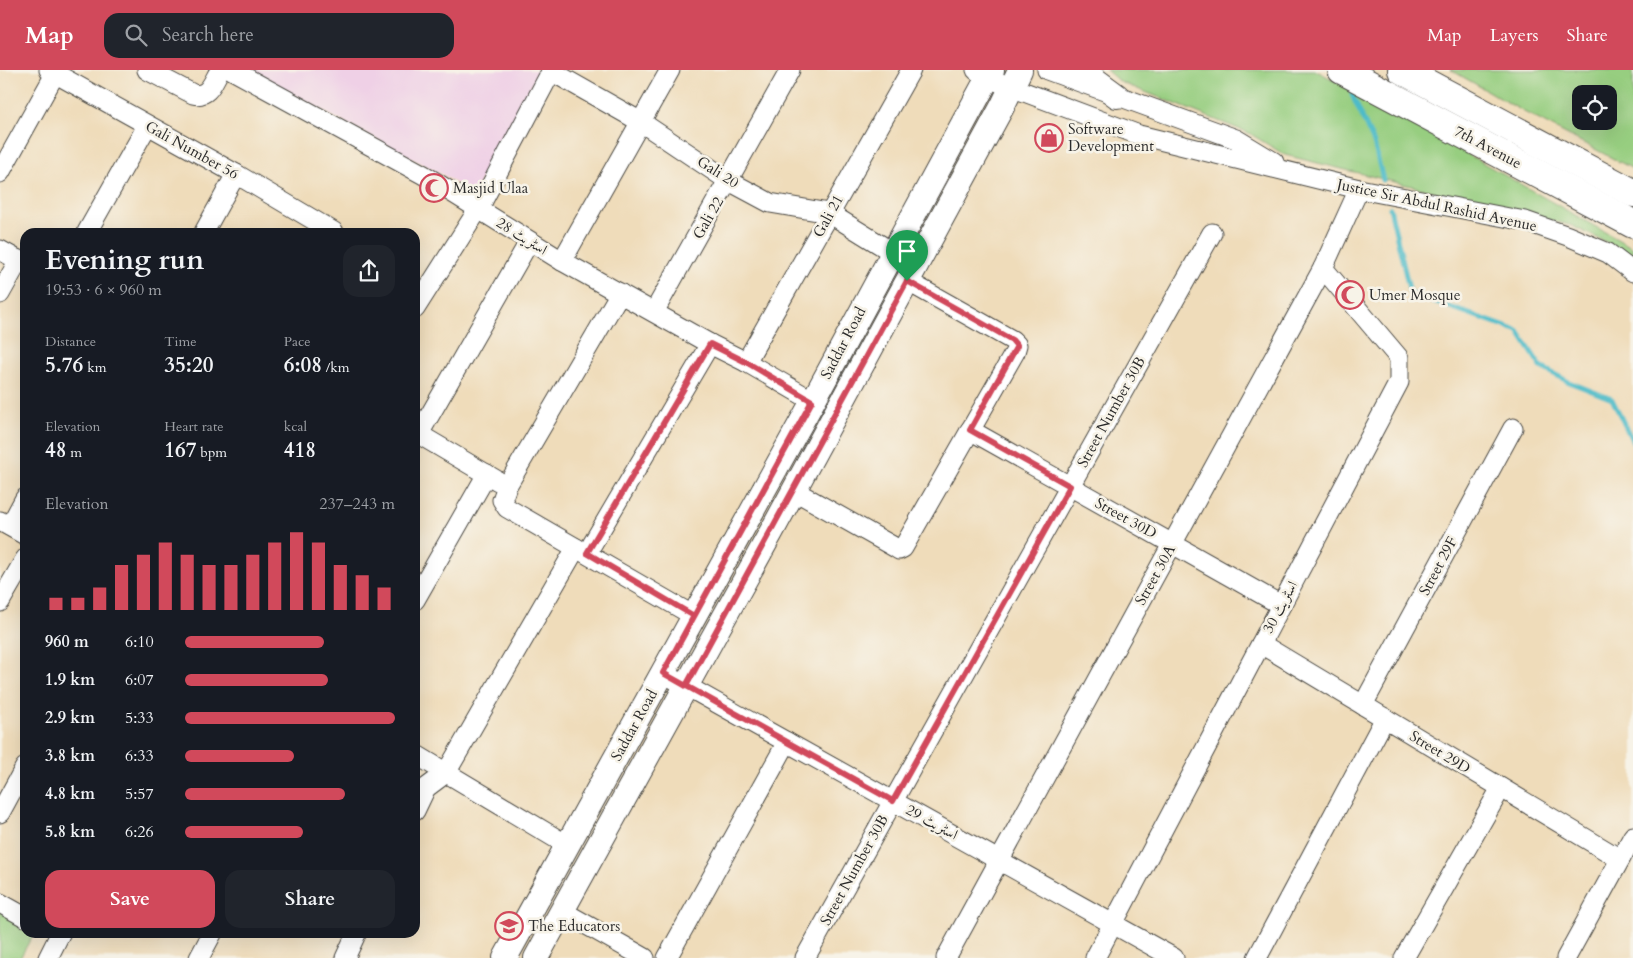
<!DOCTYPE html>
<html lang="en">
<head>
<meta charset="utf-8">
<style>
	:root { --surface:#171b24; --page:#20242c; --text:#f1f3f6; --muted:#9ea1a6; --accent:#d1495b }
	body { margin:0; font-family:Cardo,Amiri,serif; background:var(--page); color:var(--text); height:100vh; display:flex; flex-direction:column; font-size:19px; white-space:nowrap }
	* { box-sizing:border-box; margin:0 }
	p { font-size:16px; color:var(--muted) }
	.icon { flex:none; width:28px; height:28px; fill:none; stroke:currentColor; stroke-width:2; stroke-linecap:round; stroke-linejoin:round }
	.map { position:relative; flex:1; overflow:hidden }
	.sheet { position:absolute; left:20px; top:158px; width:400px; height:710px; display:flex; flex-direction:column; background:var(--surface); border-radius:15px; box-shadow:0 5px 20px #0002 }
	.sheet>* { flex:none }
	.buttons { position:absolute; left:1572px; top:15px; display:grid; gap:10px }
	.buttons a { display:grid; place-items:center; width:45px; height:45px; border-radius:10px; background:var(--surface); box-shadow:0 5px 20px #0002; font-size:25px }
	.pin { position:absolute; display:grid; place-items:center; width:42px; height:42px; color:#fff; margin:-51px -21px; border-radius:50% 50% 50% 0; rotate:-45deg; box-shadow:0 0 5px #0007 }
	.pin .icon { rotate:45deg }
	.round { display:grid; place-items:center; flex:none; width:52px; height:52px; border-radius:15px; background:var(--page) }
	.headline { display:flex; align-items:center; justify-content:space-between; height:85px; padding:0 25px }
	h1 { font-size:28px; font-weight:600; line-height:38px }
	.figures { display:grid; grid-template-columns:repeat(3,1fr); gap:8px; height:85px; padding:5px 25px }
	.figures div { display:grid; align-content:center }
	.figures b { font-size:21px; font-weight:600 }
	.figures small { font-size:14px; font-weight:400 }
	.figures p { font-size:14px }
	.chart { height:140px; padding:10px 25px }
	.chart p { display:flex; justify-content:space-between }
	.chart svg { width:100%; height:90px; margin-top:5px; stroke:var(--accent); stroke-width:6 }
	.action { display:flex; gap:10px; margin-top:auto; padding:10px 25px }
	.action a { flex:1; height:58px; border-radius:15px; background:var(--accent); color:#fff; font-size:20px; font-weight:600; line-height:58px; text-align:center }
	.action a+a { background:var(--page); color:var(--text) }
	ul { padding:0 25px; list-style:none; font-size:16px }
	li { display:grid; grid-template-columns:80px 60px 1fr; align-items:center; height:38px }
	li i { height:12px; border-radius:6px; background:var(--accent) }
	header { display:flex; align-items:center; gap:30px; box-sizing:border-box; height:70px; padding:0 25px; background:var(--accent); color:#fff }
	header strong { font-size:24px }
	nav { display:flex; gap:28px; margin-inline-start:auto; font-size:18px }
	.search { width:350px; height:45px; background:var(--page); display:flex; align-items:center; gap:12px; box-sizing:border-box; padding:0 18px; border-radius:15px; color:var(--muted); font-size:19px }
	.map>svg:first-child { display:block }
	.built { fill:#efd0e6 }
	.green { fill:#97ce80; stroke:#617c56; fill-rule:evenodd }
	.lines { fill:none; stroke-linecap:round; stroke-linejoin:round }
	.stream { stroke:#4ebbc8; stroke-width:5 }
	.minor-casing { stroke:#484640; stroke-width:21 }
	.tertiary-casing { stroke:#484640; stroke-width:26 }
	.primary-casing { stroke:#484640; stroke-width:30 }
	.minor { stroke:#fff; stroke-width:19 }
	.tertiary { stroke:#fff; stroke-width:24 }
	.primary { stroke:#fff; stroke-width:28 }
	.route-casing { stroke:#fff; stroke-width:10 }
	.route { stroke:#d1495b; stroke-width:6 }
	.labels { text-anchor:middle; dominant-baseline:central; stroke-width:5; stroke-linejoin:round; paint-order:stroke }
	.poi-label { font-size:15px; fill:#2b2b2b; stroke:#f7f3e8; text-anchor:start }
	.street-label { font-size:15px; fill:#2b2b2b; stroke:#f7f3e8 }
</style>
</head>
<body>
<header>
<strong>Map</strong>
<div class="search"><svg class="icon" aria-label="search" viewBox="0 0 24 24"><circle cx="10" cy="10" r="6"/><path d="M15 15l6 6"/></svg>Search here</div>
<nav><a>Map</a><a>Layers</a><a>Share</a></nav>
</header>
<div class="map">
<svg width="1633" height="888" viewBox="0 0 1633 888">
	<rect width="100%" height="100%" fill="#f7f3e8"/>
	<filter id="ink" filterUnits="userSpaceOnUse"><feTurbulence type="fractalNoise" baseFrequency=".02" numOctaves="2"/><feDisplacementMap in="SourceGraphic" scale="10" xChannelSelector="R" yChannelSelector="G"/><feConvolveMatrix kernelMatrix="1 2 1 2 8 2 1 2 1" color-interpolation-filters="sRGB"/></filter>
	<filter id="wash" filterUnits="userSpaceOnUse"><feTurbulence type="fractalNoise" baseFrequency=".0096" numOctaves="4" result="noise"/><feDisplacementMap in="SourceGraphic" scale="20" xChannelSelector="R" yChannelSelector="G"/><feGaussianBlur stdDeviation="1.12" result="paint"/><feColorMatrix in="noise" values="0 0 0 0 0 0 0 0 0 0 0 0 0 0 0 0 0 1.4 0 .05"/><feComposite in="paint" operator="in"/></filter>
	<g filter="url(#wash)">
		<rect width="100%" height="100%" fill="#efdcba"/>
		<polygon class="built" points="246,0 540,0 473,124 443,105"/>
		<g class="green">
			<polygon points="1106,0 1315,0 1388,39 1633,178 1633,185 1570,155 1285,85 1249,63 1120,12"/>
			<path d="M 1451,0 L 1633,0 L 1633,99 L 1524,42 ZM 1581,24 L 1609,24 L 1609,51 L 1581,51 Z"/>
			<polygon points="0,839 25,853 25,862 34,863 20,888 0,888"/>
		</g>
		<g class="lines">
			<g class="stream">
				<polyline points="1352,25 1374,73 1383,110"/>
				<polyline points="1390,138 1410,223 1518,261 1541,297 1569,312 1612,329 1633,372"/>
			</g>
		</g>
	</g>
	<g filter="url(#ink)">
		<g class="lines">
			<defs>
				<g id="minor">
					<polyline points="49,0 236,104 334,162"/>
					<path d="M 147,0 L 193,24 C 209,28 213,11 220,0"/>
					<polyline points="232,0 424,105 562,191 710,274 746,292 813,331"/>
					<polyline points="976,0 988,8 1011,17 1139,65 1359,119 1525,151 1568,166 1608,183 1633,202"/>
					<polyline points="1047,0 1236,69 1274,92"/>
					<polyline points="551,1 641,52 729,111 770,133 829,143 892,182"/>
					<polyline points="0,103 55,4"/>
					<polyline points="87,162 147,56"/>
					<polyline points="204,162 236,104"/>
					<polyline points="0,180 25,194"/>
					<polyline points="562,191 670,0"/>
					<polyline points="620,223 507,416 502,430 507,438 694,546"/>
					<polyline points="0,224 19,190"/>
					<polyline points="415,239 479,138 552,0"/>
					<polyline points="654,242 790,0"/>
					<polyline points="746,292 911,0"/>
					<polyline points="970,360 1281,535"/>
					<polyline points="415,362 498,411"/>
					<polyline points="419,364 529,172"/>
					<polyline points="793,420 896,478 899,480 903,478 1015,282 1017,275 1012,270 907,211"/>
					<polyline points="0,451 25,465"/>
					<polyline points="10,456 25,428"/>
					<polyline points="587,483 710,274"/>
					<polyline points="415,530 487,404"/>
					<polyline points="0,532 25,489"/>
					<polyline points="1261,574 1620,789"/>
					<polyline points="663,603 1174,888"/>
					<polyline points="1363,635 1513,358"/>
					<polyline points="415,684 567,775"/>
					<polyline points="415,741 426,718 446,703 576,478"/>
					<polyline points="0,743 25,697"/>
					<polyline points="0,833 25,847"/>
					<polyline points="562,841 645,888"/>
					<polyline points="48,888 61,862"/>
					<polyline points="199,888 213,862"/>
					<polyline points="345,888 357,862"/>
					<polyline points="667,888 787,672"/>
					<polyline points="805,888 1212,163"/>
					<polyline points="946,888 1323,198 1359,119"/>
					<polyline points="1095,888 1399,312 1399,288 1323,198"/>
					<polyline points="1257,888 1385,648"/>
					<polyline points="1404,888 1501,718"/>
					<polyline points="1566,888 1633,766"/>
				</g>
				<g id="tertiary">
					<polyline points="1082,0 1117,26"/>
					<polyline points="505,888 813,331 992,0"/>
					<polyline points="536,888 773,459 1002,37 1020,0"/>
				</g>
				<g id="primary">
					<polyline points="1342,0 1633,154"/>
					<polyline points="1402,0 1633,123"/>
				</g>
			</defs>
			<use href="#minor" class="minor-casing"/>
			<use href="#tertiary" class="tertiary-casing"/>
			<use href="#primary" class="primary-casing"/>
			<use href="#minor" class="minor"/>
			<use href="#tertiary" class="tertiary"/>
			<use href="#primary" class="primary"/>
		</g>
	</g>
	<g class="lines" filter="url(#ink)">
		<defs>
			<polyline id="route" points="907,211 686,616 663,603 694,546 587,483 710,274 746,292 812,331 663,603 893,731 1070,416 970,360 1017,276 1012,270 907,211"/>
		</defs>
		<use href="#route" class="route-casing"/>
		<use href="#route" class="route"/>
	</g>
	<defs>
		<symbol id="shop-ring" viewBox="-11 -11 22 22"><circle r="9.5" fill="#f7f3e8" stroke="#d1495b" stroke-width="1.5"/><path d="M-5-2.5h2.3a2.7 3.5 0 0 1 5.4 0H5L5.5 6h-11ZM-1.5-2.5h3a1.5 2.3 0 0 0-3 0Z" fill="#d1495b"/></symbol>
		<symbol id="mosque-ring" viewBox="-11 -11 22 22"><circle r="9.5" fill="#f7f3e8" stroke="#d1495b" stroke-width="1.5"/><path d="M3.5-4.9A6 6 0 1 0 3.5 4.9A5 5 0 1 1 3.5-4.9Z" fill="#d1495b"/></symbol>
		<symbol id="school-ring" viewBox="-11 -11 22 22"><circle r="9.5" fill="#f7f3e8" stroke="#d1495b" stroke-width="1.5"/><path d="M0-5L7-2L0 1L-7-2ZM-4 1L0 2.5L4 1V4Q0 6-4 4Z" fill="#d1495b"/></symbol>
	</defs>
	<g fill-rule="evenodd">
		<use href="#shop-ring" x="1033" y="52" width="32" height="32"/>
		<use href="#mosque-ring" x="418" y="102" width="32" height="32"/>
		<use href="#mosque-ring" x="1334" y="209" width="32" height="32"/>
		<use href="#school-ring" x="493" y="840" width="32" height="32"/>
	</g>
	<g class="labels">
		<g class="poi-label">
			<text x="1068" y="59">Software<tspan x="1068" dy="17">Development</tspan></text>
			<text x="453" y="118">Masjid Ulaa</text>
			<text x="1369" y="225">Umer Mosque</text>
			<text x="528" y="856">The Educators</text>
		</g>
		<g class="street-label">
			<text transform="translate(1488 77) rotate(28)">7th Avenue</text>
			<text transform="translate(192 80) rotate(29)">Gali Number 56</text>
			<text transform="translate(718 102) rotate(32)">Gali 20</text>
			<text transform="translate(1437 135) rotate(12)">Justice Sir Abdul Rashid Avenue</text>
			<text transform="translate(828 146) rotate(-61)">Gali 21</text>
			<text transform="translate(708 148) rotate(-60)">Gali 22</text>
			<text transform="translate(522 166) rotate(32)">اسٹریٹ 28</text>
			<text transform="translate(843 273) rotate(-62)">Saddar Road</text>
			<text transform="translate(1111 342) rotate(-61)">Street Number 30B</text>
			<text transform="translate(1126 448) rotate(29)">Street 30D</text>
			<text transform="translate(1438 496) rotate(-62)">Street 29F</text>
			<text transform="translate(1155 505) rotate(-61)">Street 30A</text>
			<text transform="translate(1280 537) rotate(-62)">اسٹریٹ 30</text>
			<text transform="translate(634 655) rotate(-61)">Saddar Road</text>
			<text transform="translate(1440 682) rotate(31)">Street 29D</text>
			<text transform="translate(932 752) rotate(29)">اسٹریٹ 29</text>
			<text transform="translate(854 800) rotate(-61)">Street Number 30B</text>
		</g>
	</g>
</svg>
<div class="buttons">
<a><svg class="icon" aria-label="locate" viewBox="0 0 24 24"><circle cx="12" cy="12" r="6"/><path d="M12 2v4M12 18v4M2 12h4M18 12h4"/></svg></a>
</div>
<div class="pin" style="left:907px;top:211px;background:#1e9e55"><svg class="icon" aria-label="arrive" viewBox="0 0 24 24"><path d="M6 21V4h12l-3 4 3 4H6"/></svg></div>
<section class="sheet">
<div class="headline"><div><h1>Evening run</h1><p>19:53 · 6 × 960 m</p></div><a class="round"><svg class="icon" aria-label="share" viewBox="0 0 24 24"><path d="M12 15V3M7 8l5-5 5 5M5 13v7h14v-7"/></svg></a></div>
<div class="figures">
<div><p>Distance</p><b>5.76<small> km</small></b></div>
<div><p>Time</p><b>35:20</b></div>
<div><p>Pace</p><b>6:08<small> /km</small></b></div>
</div>
<div class="figures">
<div><p>Elevation</p><b>48<small> m</small></b></div>
<div><p>Heart rate</p><b>167<small> bpm</small></b></div>
<div><p>kcal</p><b>418</b></div>
</div>
<div class="chart"><p><span>Elevation</span>237–243 m</p>
<svg viewBox="0 0 160 44" preserveAspectRatio="none"><path d="M5 44V38M15 44V38M25 44V33M35 44V22M45 44V17M55 44V11M65 44V17M75 44V22M85 44V22M95 44V17M105 44V11M115 44V6M125 44V11M135 44V22M145 44V27M155 44V33"/></svg>
</div>
<ul>
<li><b>960 m</b>6:10<i style="width:66%"></i></li>
<li><b>1.9 km</b>6:07<i style="width:68%"></i></li>
<li><b>2.9 km</b>5:33<i style="width:100%"></i></li>
<li><b>3.8 km</b>6:33<i style="width:52%"></i></li>
<li><b>4.8 km</b>5:57<i style="width:76%"></i></li>
<li><b>5.8 km</b>6:26<i style="width:56%"></i></li>
</ul>
<div class="action"><a>Save</a><a>Share</a></div>
</section>
</div>
</body>
</html>
